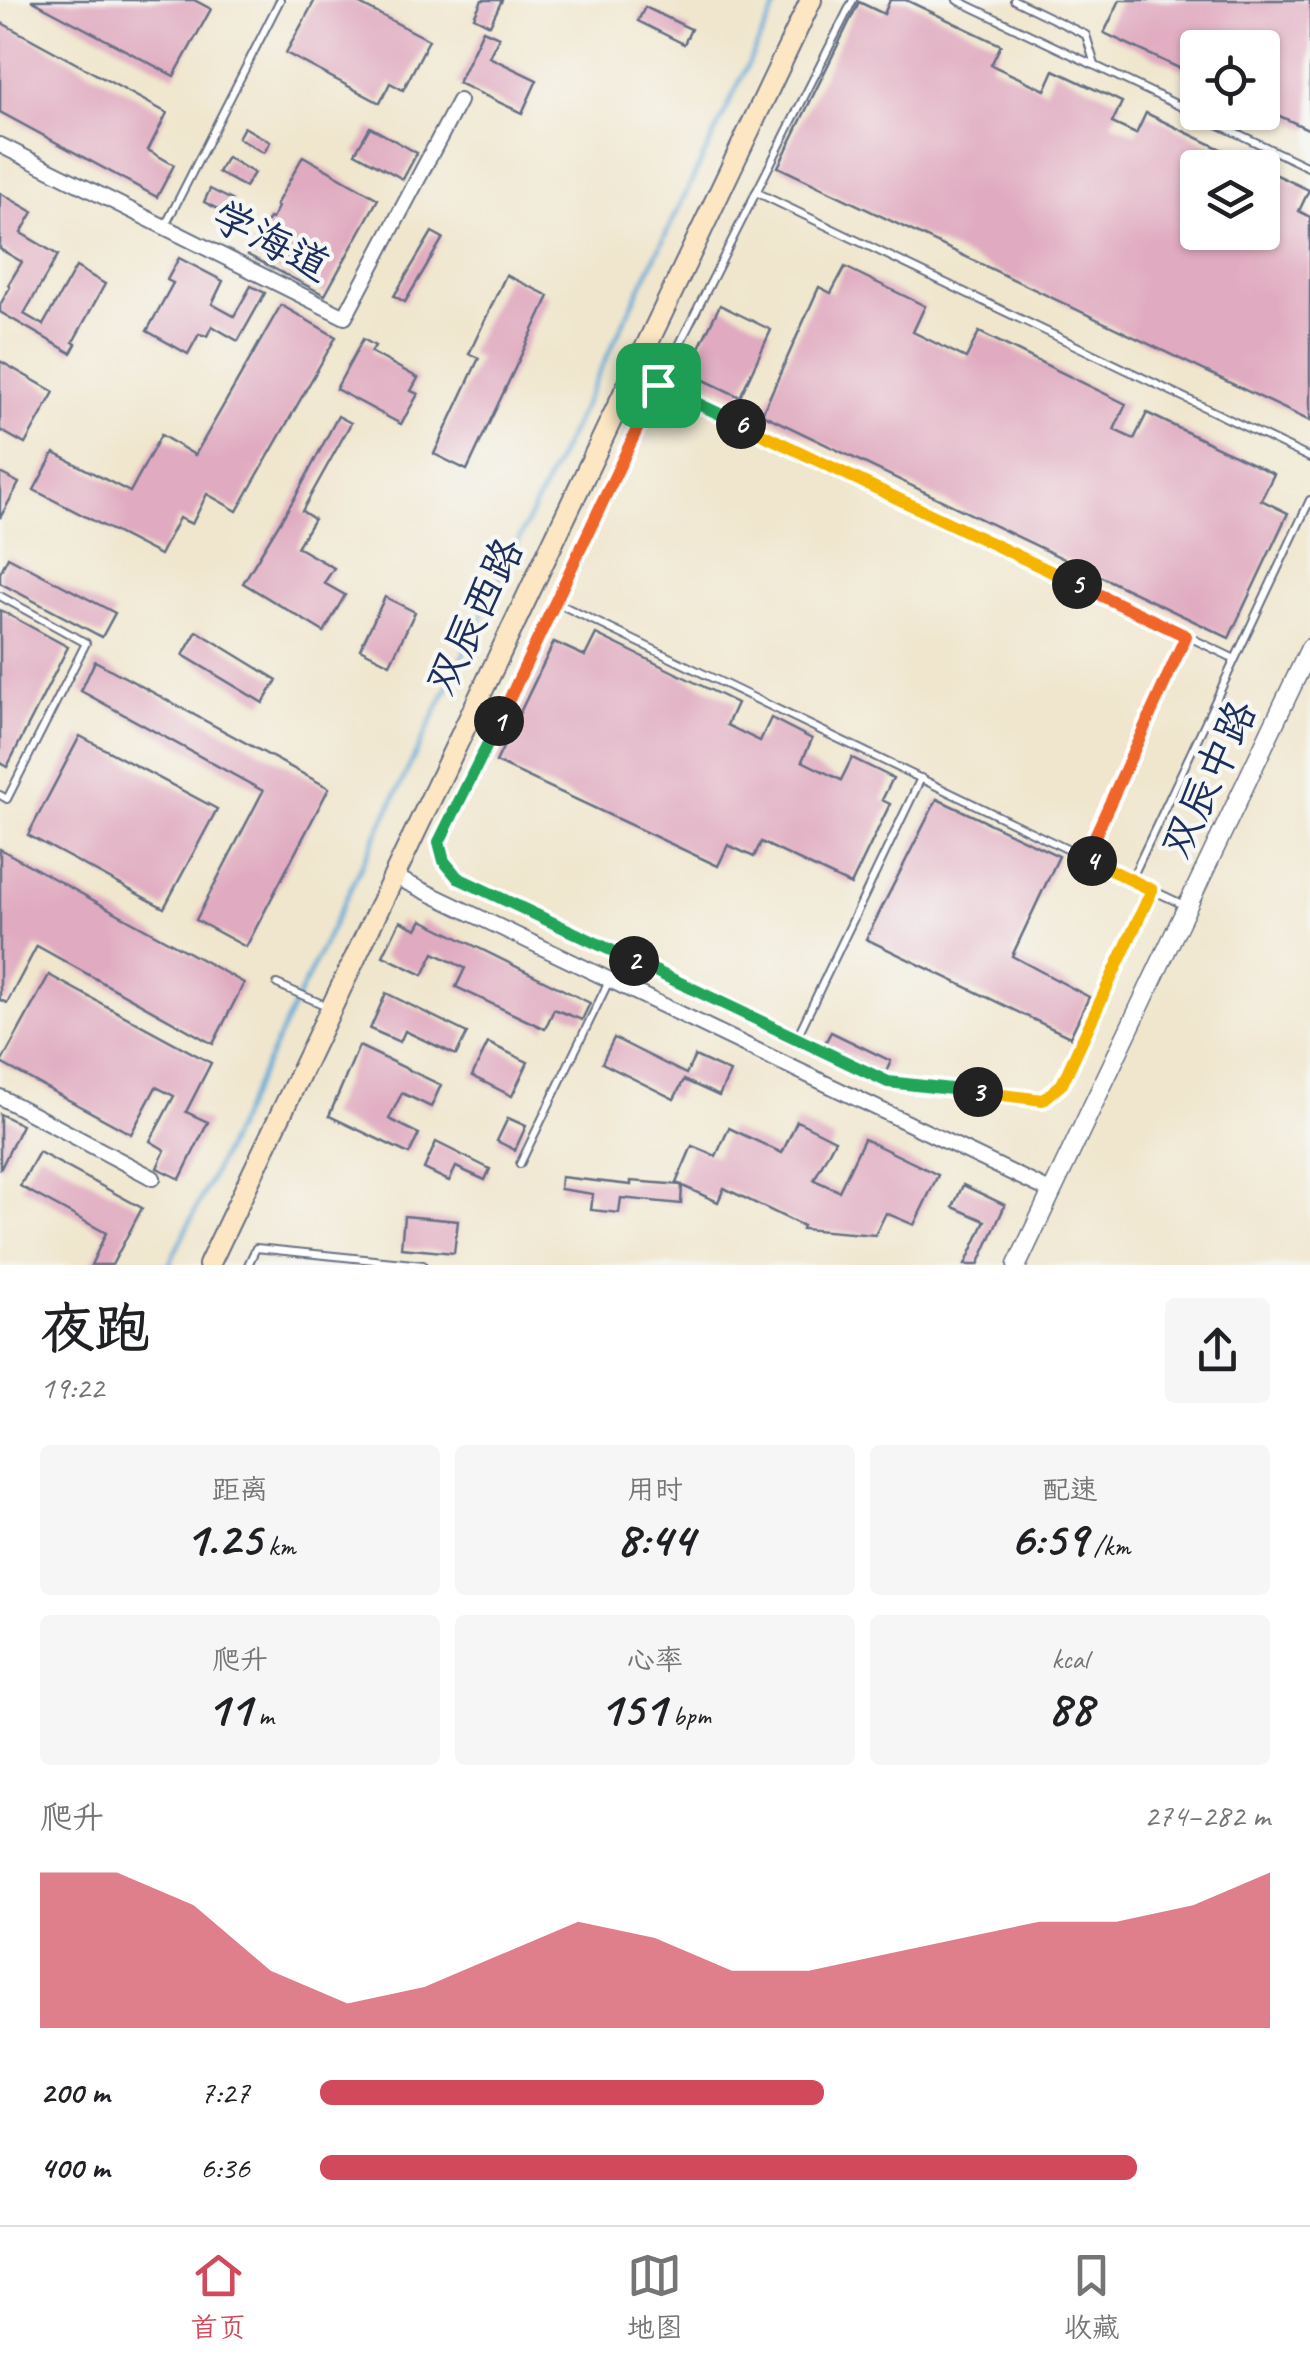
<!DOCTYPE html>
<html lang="zh">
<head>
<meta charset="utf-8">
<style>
	:root { --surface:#fff; --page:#f6f6f6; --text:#202124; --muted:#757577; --line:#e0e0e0; --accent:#d1495b }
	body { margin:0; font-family:Caveat,"LXGW WenKai TC",sans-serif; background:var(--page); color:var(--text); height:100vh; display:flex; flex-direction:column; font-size:38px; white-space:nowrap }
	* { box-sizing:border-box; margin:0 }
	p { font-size:32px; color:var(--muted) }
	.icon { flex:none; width:55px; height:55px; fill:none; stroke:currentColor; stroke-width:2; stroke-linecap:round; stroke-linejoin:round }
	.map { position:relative; height:1265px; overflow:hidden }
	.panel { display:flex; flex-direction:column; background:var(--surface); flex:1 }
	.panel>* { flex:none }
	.tools { position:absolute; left:1180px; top:30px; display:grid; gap:20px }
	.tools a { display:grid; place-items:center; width:100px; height:100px; border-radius:10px; background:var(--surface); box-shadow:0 2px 8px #0004; font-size:50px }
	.pin { position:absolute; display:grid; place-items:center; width:85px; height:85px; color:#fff; margin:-42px; border-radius:20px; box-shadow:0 5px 15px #0006 }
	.km { position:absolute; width:50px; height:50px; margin:-25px; border-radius:50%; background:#222; color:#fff; font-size:28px; line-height:50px; text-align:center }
	.round { display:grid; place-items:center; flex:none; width:105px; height:105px; border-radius:10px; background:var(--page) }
	.head { display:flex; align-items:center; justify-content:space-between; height:170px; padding:0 40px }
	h1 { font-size:55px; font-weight:600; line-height:75px }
	.metrics { display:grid; grid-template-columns:repeat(3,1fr); gap:15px; height:170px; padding:10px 40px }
	.metrics div { display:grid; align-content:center; border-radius:10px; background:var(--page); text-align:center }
	.metrics b { font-size:50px; font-weight:600 }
	.metrics small { font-size:28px; font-weight:400 }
	.metrics p { font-size:28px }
	.chart { height:280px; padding:20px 40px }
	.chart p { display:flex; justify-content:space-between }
	.chart svg { width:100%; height:180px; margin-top:10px; fill:var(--accent); opacity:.7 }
	ul { padding:0 40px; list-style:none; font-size:32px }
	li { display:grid; grid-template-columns:160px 120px 1fr; align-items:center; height:75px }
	li i { height:25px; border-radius:12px; background:var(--accent) }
	.tabs { display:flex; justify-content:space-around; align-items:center; height:140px; border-top:2px solid var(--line); background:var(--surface); font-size:28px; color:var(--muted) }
	.tabs a { display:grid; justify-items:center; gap:5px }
	.tabs .active { color:var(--accent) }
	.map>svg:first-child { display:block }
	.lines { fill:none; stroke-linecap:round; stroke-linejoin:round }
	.stream { stroke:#60a7d6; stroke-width:4 }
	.building { fill:#e0aac0 }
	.service-casing { stroke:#666f85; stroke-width:10 }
	.minor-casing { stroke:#666f85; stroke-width:18 }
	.tertiary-casing { stroke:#666f85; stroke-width:21 }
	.secondary-casing { stroke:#666f85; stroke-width:24 }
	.service { stroke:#fff; stroke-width:6 }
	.minor { stroke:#fff; stroke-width:14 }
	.tertiary { stroke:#fff; stroke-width:18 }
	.secondary { stroke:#fce6c4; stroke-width:20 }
	.split-1-casing { stroke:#fff; stroke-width:20 }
	.split-2-casing { stroke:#fff; stroke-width:20 }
	.split-3-casing { stroke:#fff; stroke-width:20 }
	.split-4-casing { stroke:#fff; stroke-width:20 }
	.split-5-casing { stroke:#fff; stroke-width:20 }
	.split-6-casing { stroke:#fff; stroke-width:20 }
	.split-7-casing { stroke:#fff; stroke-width:20 }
	.split-1 { stroke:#f0652b; stroke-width:12 }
	.split-2 { stroke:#22a559; stroke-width:12 }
	.split-3 { stroke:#22a559; stroke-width:12 }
	.split-4 { stroke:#f5b400; stroke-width:12 }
	.split-5 { stroke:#f0652b; stroke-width:12 }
	.split-6 { stroke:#f5b400; stroke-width:12 }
	.split-7 { stroke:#22a559; stroke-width:12 }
	.labels { text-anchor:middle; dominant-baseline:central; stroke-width:9; stroke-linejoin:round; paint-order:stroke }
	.street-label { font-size:42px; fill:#1b2f5e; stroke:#f6f6f2 }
</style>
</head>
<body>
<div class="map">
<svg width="1310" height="1265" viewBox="0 0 1310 1265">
	<rect width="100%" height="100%" fill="#f6f6f2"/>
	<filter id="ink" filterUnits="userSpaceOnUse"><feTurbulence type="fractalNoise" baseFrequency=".01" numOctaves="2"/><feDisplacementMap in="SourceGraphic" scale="20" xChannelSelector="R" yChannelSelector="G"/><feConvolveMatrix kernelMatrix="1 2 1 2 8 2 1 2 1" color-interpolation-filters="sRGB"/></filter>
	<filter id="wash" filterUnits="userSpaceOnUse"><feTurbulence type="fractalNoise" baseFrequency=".0048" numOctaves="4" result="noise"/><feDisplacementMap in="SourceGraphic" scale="40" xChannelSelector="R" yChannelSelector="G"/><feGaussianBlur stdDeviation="2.25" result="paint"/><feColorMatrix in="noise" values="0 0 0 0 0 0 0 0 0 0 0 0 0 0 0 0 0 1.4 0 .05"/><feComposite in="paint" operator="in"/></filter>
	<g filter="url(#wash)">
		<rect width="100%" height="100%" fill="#f0e6cd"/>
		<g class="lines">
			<polyline class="stream" points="169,1265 779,0"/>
		</g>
		<g id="blocks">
			<g class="building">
				<polygon points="31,0 194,0 211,9 174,76"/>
				<polygon points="315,0 352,0 429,40 403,90 390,83 380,103 286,53"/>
				<polygon points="482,0 502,0 490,25 474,17"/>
				<polygon points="890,0 906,0 1001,45 991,65 1045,90 1054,70 1122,102 1112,123 1136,134 1146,113 1260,168 1198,168 1198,232 1262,232 1262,168 1309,190 1299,211 1310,217 1310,421 778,167 859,2 884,14"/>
				<polygon points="1120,0 1310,0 1310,130 1262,108 1262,48 1198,48 1198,77 1104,33"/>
				<polygon points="645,7 691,29 684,44 638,21"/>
				<polygon points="0,22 167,113 148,150 174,165 157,197 0,112"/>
				<polygon points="483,30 499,37 489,57 537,80 522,113 458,83"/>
				<polygon points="244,127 270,142 264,153 238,138"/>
				<polygon points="370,127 417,153 403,179 355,153"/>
				<polygon points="303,156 378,199 325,295 248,255 269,218 272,219 278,207 276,205"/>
				<polygon points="227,157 254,173 245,187 218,172"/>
				<polygon points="210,189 232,200 226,213 204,202"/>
				<polygon points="0,193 33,212 21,233 58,255 24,314 43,325 76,267 105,284 73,342 76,344 71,353 0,312 0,305 10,287 8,285 22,262 0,249"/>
				<polygon points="432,232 443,238 405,302 394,296"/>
				<polygon points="179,258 223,281 212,304 234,316 251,286 265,293 238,341 212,326 207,336 199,334 188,354 147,331 173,283 167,280"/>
				<polygon points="845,267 925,306 913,332 966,358 979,332 1126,404 1114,430 1134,439 1147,413 1274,474 1261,500 1288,513 1229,638 762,414 819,287 831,293"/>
				<polygon points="506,275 549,296 467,470 434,454 479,358 469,354"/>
				<polygon points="281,305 336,337 237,511 207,494 192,524 179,518 160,555 34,490 54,453 130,492 161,435 195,455"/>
				<polygon points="720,305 771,330 740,397 687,372"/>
				<polygon points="363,339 375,346 371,352 418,378 411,391 418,394 401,424 336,389"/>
				<polygon points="0,361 54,392 25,444 0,430"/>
				<polygon points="338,416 351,423 302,511 314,519 297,547 334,568 324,583 345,595 324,632 243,583 297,494"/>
				<polygon points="0,473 19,483 0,518"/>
				<polygon points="8,557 115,613 102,637 0,583 0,573"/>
				<polygon points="385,597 415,612 390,664 360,649"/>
				<polygon points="0,610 68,647 7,767 0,763"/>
				<polygon points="197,631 277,680 263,703 183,655"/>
				<polygon points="596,634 737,703 727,725 760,741 771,718 812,739 802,761 841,780 852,758 893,778 882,800 890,804 851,885 761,842 754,857 728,845 718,866 496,762 554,642 585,656"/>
				<polygon points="95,661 329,788 246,947 196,920 263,791 81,691"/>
				<polygon points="80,736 217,809 164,908 28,835"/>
				<polygon points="937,799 1059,856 1012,956 1089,997 1070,1037 866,939"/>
				<polygon points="0,849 244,983 213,1044 37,946 7,1003 0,1000"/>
				<polygon points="422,920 590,1003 582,1020 554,1009 545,1029 456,987 465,968 434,953 423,975 383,956 400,921 417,929"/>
				<polygon points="49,975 211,1063 186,1112 208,1122 180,1179 157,1168 165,1150 150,1141 174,1096 156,1087 131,1134 1,1063"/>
				<polygon points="386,993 467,1033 456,1055 405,1031 400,1042 370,1029"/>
				<polygon points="831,1032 891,1061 886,1072 825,1043"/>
				<polygon points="614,1038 686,1074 695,1056 730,1072 719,1096 684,1080 674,1099 602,1063"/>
				<polygon points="488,1043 528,1062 512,1096 472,1076"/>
				<polygon points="359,1046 441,1085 431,1107 402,1093 389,1119 419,1134 409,1154 329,1116"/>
				<polygon points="0,1114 22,1125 0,1170"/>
				<polygon points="508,1118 526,1126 515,1150 497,1141"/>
				<polygon points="797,1121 835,1140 814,1180 839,1191 864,1139 938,1175 914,1225 886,1213 875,1235 802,1229 803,1226 724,1188 718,1202 676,1183 692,1146 716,1156 729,1128 782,1153"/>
				<polygon points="436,1142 490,1169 485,1180 456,1167 449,1181 424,1169"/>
				<polygon points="39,1152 142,1208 112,1265 91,1265 106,1233 20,1186"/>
				<polygon points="561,1177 631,1185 631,1181 682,1185 681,1204 621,1198 619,1213 591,1210 593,1194 560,1189"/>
				<polygon points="963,1185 1005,1205 978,1265 965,1265 985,1221 953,1207"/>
				<polygon points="404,1216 458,1221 454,1253 401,1248"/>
			</g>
		</g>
	</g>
	<g filter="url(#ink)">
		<use href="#blocks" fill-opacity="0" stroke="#666f85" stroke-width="2.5"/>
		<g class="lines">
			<defs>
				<g id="service">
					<polyline points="957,0 1310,168"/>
					<polyline points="1014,0 1086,35 1095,65"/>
					<polyline points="756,192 1310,458"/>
					<polyline points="165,226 280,0"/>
					<polyline points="659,385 1233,658"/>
					<polyline points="0,596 86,643 7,799 0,795"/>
					<polyline points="557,603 659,385 853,0"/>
					<polyline points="1085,858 1186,636"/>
					<polyline points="1131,880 1310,500"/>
					<polyline points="1152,890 1062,1084 1043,1100 888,1083 458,878 444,861 439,842 557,603 1131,880 1186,906"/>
					<polyline points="277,984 329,1007"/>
					<polyline points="797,1037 921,778"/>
					<polyline points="520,1164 609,981"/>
					<polyline points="248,1265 256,1248 423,1265"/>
				</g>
				<g id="minor">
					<polyline points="0,145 345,317 459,101"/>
					<polyline points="393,876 1052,1192"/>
					<polyline points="0,1097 153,1178"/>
				</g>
				<polyline id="tertiary" points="1017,1265 1310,648"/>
				<polyline id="secondary" points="209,1265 811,0"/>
			</defs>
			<use href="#service" class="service-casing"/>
			<use href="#minor" class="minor-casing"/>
			<use href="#tertiary" class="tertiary-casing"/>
			<use href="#secondary" class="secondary-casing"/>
			<use href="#service" class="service"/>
			<use href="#minor" class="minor"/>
			<use href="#tertiary" class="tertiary"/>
			<use href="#secondary" class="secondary"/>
		</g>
	</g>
	<g class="lines" filter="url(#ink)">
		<defs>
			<polyline id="split-1" points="499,721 658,385"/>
			<polyline id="split-2" points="499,721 439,842 444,861 458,878 634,961"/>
			<polyline id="split-3" points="634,961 888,1082 978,1092"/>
			<polyline id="split-4" points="978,1092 1043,1100 1062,1084 1152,890 1092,861"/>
			<polyline id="split-5" points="1077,584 1186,636 1085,858 1092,861"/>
			<polyline id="split-6" points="741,424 1077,584"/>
			<polyline id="split-7" points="658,385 741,424"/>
		</defs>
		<use href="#split-1" class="split-1-casing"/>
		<use href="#split-2" class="split-2-casing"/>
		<use href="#split-3" class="split-3-casing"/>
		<use href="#split-4" class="split-4-casing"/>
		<use href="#split-5" class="split-5-casing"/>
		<use href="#split-6" class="split-6-casing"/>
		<use href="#split-7" class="split-7-casing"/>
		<use href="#split-1" class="split-1"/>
		<use href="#split-2" class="split-2"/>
		<use href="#split-3" class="split-3"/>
		<use href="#split-4" class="split-4"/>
		<use href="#split-5" class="split-5"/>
		<use href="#split-6" class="split-6"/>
		<use href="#split-7" class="split-7"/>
	</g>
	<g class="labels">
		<g class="street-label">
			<text transform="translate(271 241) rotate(27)">学海道</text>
			<text transform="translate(475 616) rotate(-64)">双辰西路</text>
			<text transform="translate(1209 779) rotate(-65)">双辰中路</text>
		</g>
	</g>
</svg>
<div class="tools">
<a><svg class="icon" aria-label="locate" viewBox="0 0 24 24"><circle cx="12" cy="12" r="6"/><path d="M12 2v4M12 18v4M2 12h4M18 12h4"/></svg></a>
<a><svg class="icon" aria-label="layers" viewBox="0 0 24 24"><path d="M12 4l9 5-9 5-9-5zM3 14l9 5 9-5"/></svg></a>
</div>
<div class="pin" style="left:658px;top:385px;background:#1e9e55"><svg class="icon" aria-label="arrive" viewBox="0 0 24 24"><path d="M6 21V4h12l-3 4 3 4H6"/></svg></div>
<b class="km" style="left:499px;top:721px">1</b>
<b class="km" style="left:634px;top:961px">2</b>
<b class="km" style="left:978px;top:1092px">3</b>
<b class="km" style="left:1092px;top:861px">4</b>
<b class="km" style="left:1077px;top:584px">5</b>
<b class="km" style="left:741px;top:424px">6</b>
</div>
<section class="panel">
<div class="head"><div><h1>夜跑</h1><p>19:22</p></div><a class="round"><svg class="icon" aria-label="share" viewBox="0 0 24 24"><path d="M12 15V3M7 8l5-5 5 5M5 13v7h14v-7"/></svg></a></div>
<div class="metrics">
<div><p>距离</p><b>1.25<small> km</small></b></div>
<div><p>用时</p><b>8:44</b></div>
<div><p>配速</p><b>6:59<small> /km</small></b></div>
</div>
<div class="metrics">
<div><p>爬升</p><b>11<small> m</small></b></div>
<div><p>心率</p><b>151<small> bpm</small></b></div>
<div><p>kcal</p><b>88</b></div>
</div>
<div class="chart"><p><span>爬升</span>274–282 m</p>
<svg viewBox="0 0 160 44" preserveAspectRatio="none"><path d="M0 44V6L10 6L20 14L30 30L40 38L50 34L60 26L70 18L80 22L90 30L100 30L110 26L120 22L130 18L140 18L150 14L160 6V44z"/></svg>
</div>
<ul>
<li><b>200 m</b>7:27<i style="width:53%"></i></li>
<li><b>400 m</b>6:36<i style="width:86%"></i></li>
</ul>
</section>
<nav class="tabs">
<a class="active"><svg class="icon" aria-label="home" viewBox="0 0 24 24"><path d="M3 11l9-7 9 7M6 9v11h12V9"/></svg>首页</a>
<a><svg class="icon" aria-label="map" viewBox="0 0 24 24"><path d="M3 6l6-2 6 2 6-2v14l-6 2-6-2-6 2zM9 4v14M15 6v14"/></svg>地图</a>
<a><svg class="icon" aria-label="saved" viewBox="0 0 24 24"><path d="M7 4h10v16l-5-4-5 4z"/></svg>收藏</a>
</nav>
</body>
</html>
